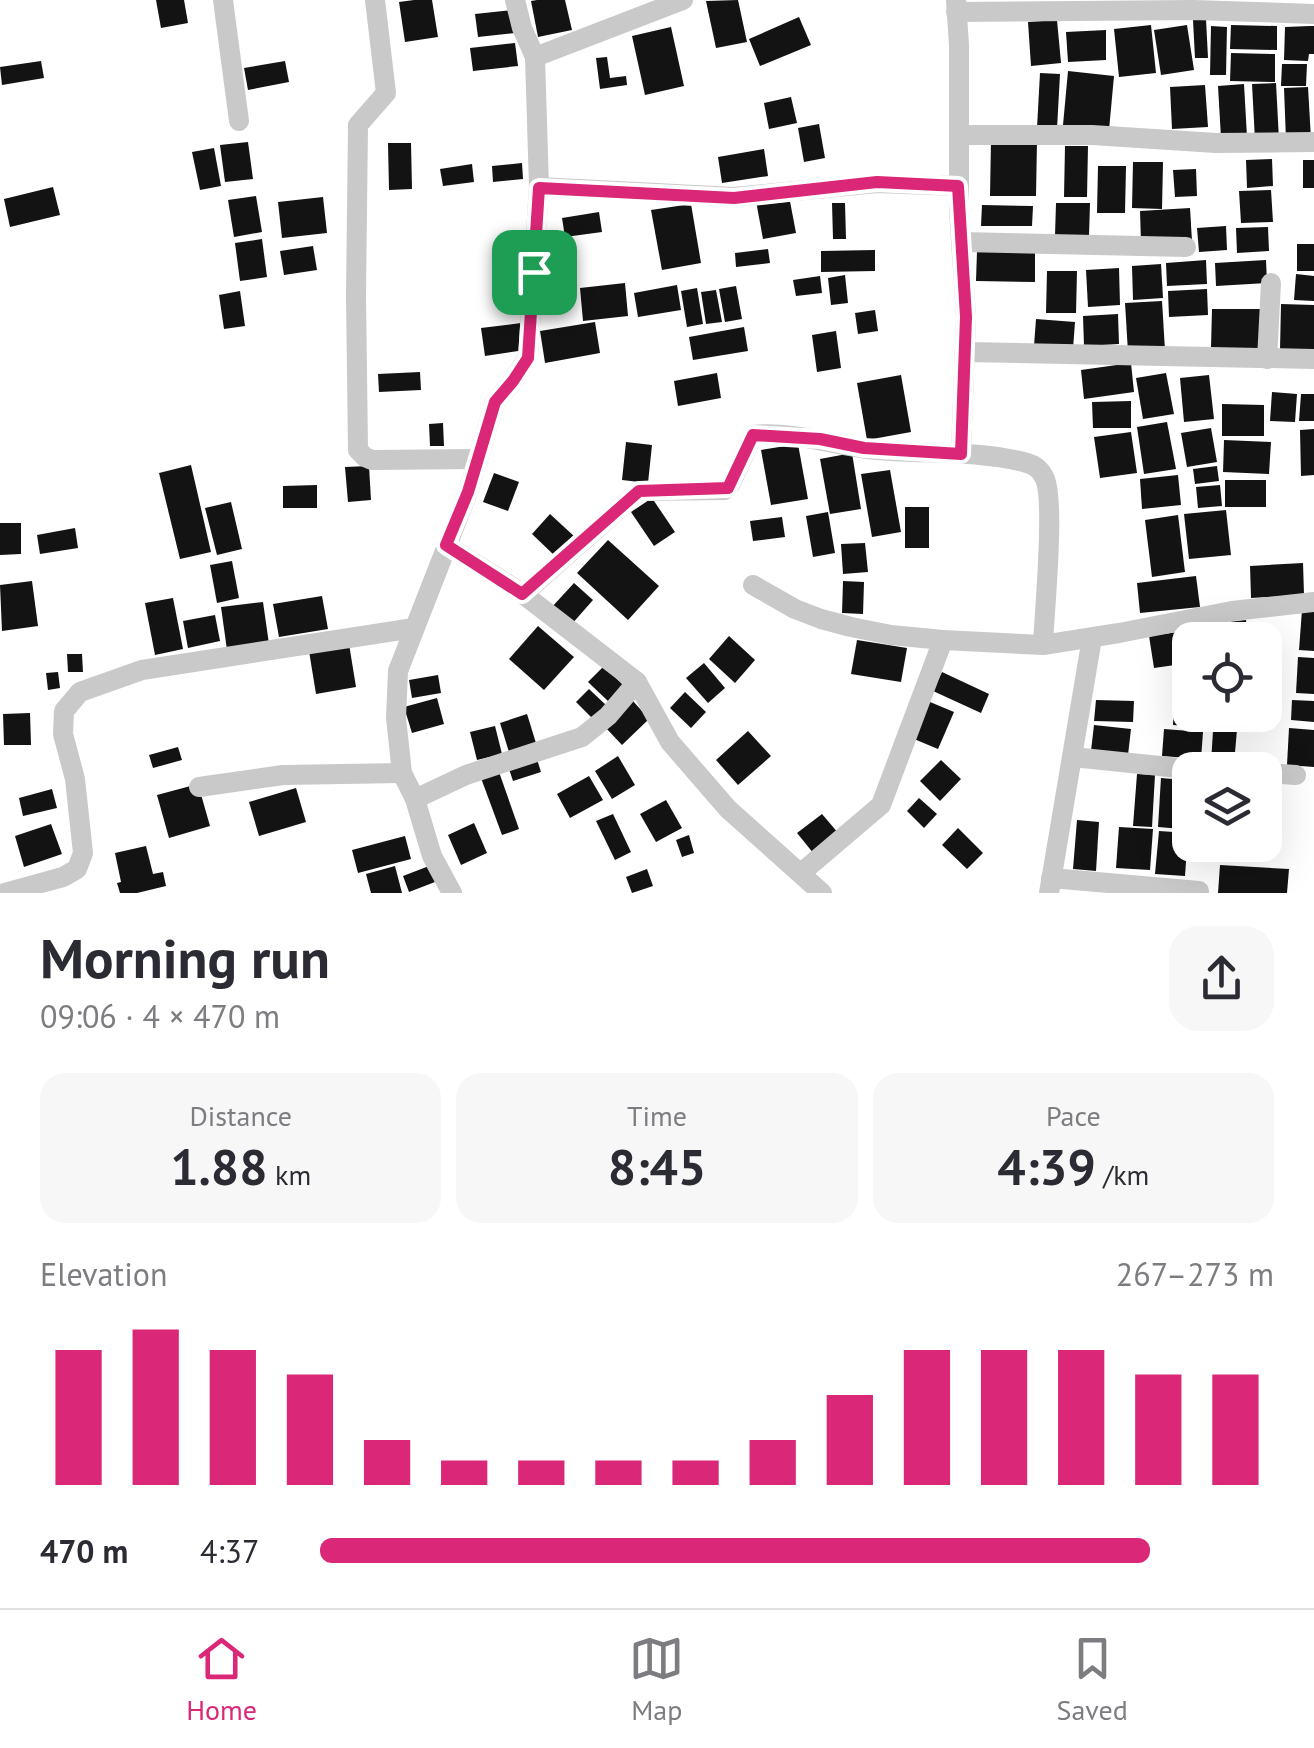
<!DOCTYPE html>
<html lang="en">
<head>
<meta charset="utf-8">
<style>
	:root { --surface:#fff; --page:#f7f7f7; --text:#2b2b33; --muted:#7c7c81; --line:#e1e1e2; --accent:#db2777 }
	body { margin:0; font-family:"PT Sans",sans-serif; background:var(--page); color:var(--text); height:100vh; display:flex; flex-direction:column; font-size:38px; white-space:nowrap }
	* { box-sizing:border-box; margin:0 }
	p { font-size:32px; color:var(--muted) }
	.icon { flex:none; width:55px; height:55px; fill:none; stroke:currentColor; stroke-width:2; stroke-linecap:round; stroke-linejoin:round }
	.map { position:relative; height:893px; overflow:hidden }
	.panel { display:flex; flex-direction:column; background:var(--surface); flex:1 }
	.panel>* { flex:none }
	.buttons { position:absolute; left:1172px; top:622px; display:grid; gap:20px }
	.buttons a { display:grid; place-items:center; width:110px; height:110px; border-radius:20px; background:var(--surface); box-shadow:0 10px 40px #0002; font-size:50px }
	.pin { position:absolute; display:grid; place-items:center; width:85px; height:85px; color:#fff; margin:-42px; border-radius:20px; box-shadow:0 5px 15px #0006 }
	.round { display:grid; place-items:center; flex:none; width:105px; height:105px; border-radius:30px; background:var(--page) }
	.overview { display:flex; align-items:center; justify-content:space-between; height:170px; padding:0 40px }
	h1 { font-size:55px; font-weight:700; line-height:75px }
	.metrics { display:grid; grid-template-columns:repeat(3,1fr); gap:15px; height:170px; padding:10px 40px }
	.metrics div { display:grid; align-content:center; border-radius:25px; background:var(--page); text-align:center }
	.metrics b { font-size:50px; font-weight:700 }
	.metrics small { font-size:28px; font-weight:400 }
	.metrics p { font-size:28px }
	.chart { height:280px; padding:20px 40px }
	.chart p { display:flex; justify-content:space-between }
	.chart svg { width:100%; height:180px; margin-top:10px; stroke:var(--accent); stroke-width:6 }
	ul { padding:0 40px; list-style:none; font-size:32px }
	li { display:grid; grid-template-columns:160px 120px 1fr; align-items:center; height:75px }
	li i { height:25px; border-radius:12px; background:var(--accent) }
	.tab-bar { display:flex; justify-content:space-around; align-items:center; height:140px; border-top:2px solid var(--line); background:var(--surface); font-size:28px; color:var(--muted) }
	.tab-bar a { display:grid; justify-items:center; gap:5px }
	.tab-bar .active { color:var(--accent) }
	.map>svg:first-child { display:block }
	.building { fill:#131313 }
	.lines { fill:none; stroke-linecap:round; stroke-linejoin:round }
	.street { stroke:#c9c9c9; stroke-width:20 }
	.route-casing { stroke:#fff; stroke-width:20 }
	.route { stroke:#db2777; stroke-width:12 }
</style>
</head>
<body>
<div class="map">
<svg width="1314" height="893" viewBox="0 0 1314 893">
	<rect width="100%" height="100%" fill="#fff"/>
	<g class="building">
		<polygon points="156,0 184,0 188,23 161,28"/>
		<polygon points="414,0 432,0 438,37 405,42 399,2"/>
		<polygon points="537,0 565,0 572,30 538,37 531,1"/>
		<polygon points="738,0 747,42 716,48 706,1"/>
		<polygon points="513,10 515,33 478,37 475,14"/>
		<polygon points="799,17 811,45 760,66 749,39"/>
		<polygon points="1206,19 1208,58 1195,58 1193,20"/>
		<polygon points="1057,20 1061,63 1031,66 1028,22"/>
		<polygon points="1151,25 1156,73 1119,77 1114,29"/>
		<polygon points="1187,25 1194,70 1161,75 1154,30"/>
		<polygon points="1231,25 1277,26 1277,50 1230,49"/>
		<polygon points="1211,26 1227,27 1226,75 1210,75"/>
		<polygon points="1310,26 1314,26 1314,54 1309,54 1308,61 1284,60 1285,27"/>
		<polygon points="671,27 684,86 645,95 632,36"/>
		<polygon points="1106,30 1106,60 1068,62 1066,32"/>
		<polygon points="515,43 518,66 473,71 470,48"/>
		<polygon points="1231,53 1275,54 1275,82 1230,81"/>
		<polygon points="607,57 610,78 626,76 627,85 600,89 596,58"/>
		<polygon points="41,61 44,78 2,85 0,67"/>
		<polygon points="285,61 289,82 248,90 244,68"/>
		<polygon points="1282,64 1307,64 1306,86 1281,86"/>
		<polygon points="1068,71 1114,76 1109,130 1063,125"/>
		<polygon points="1040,73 1060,74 1057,129 1037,128"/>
		<polygon points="1276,83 1279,140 1255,140 1252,84"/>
		<polygon points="1244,84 1247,137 1221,138 1218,86"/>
		<polygon points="1205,85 1208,127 1172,129 1170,87"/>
		<polygon points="1308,87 1311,139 1286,140 1284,88"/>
		<polygon points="791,97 797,123 769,129 764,103"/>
		<polygon points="819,124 825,158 804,162 798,128"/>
		<polygon points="991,140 1037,141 1036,196 990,196"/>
		<polygon points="248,142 253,179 225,182 220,145"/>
		<polygon points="388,143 411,143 412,189 389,190"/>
		<polygon points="1065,146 1088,146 1087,197 1064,197"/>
		<polygon points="214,148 221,186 200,190 192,152"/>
		<polygon points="764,149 768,176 722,183 718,157"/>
		<polygon points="1272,159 1273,186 1247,188 1246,160"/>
		<rect x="1303" y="160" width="11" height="28"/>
		<polygon points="1133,162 1163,162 1162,209 1132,208"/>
		<polygon points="522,163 523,179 493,182 492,166"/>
		<polygon points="472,164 474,182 443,186 440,169"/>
		<polygon points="1098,166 1126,166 1125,213 1097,213"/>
		<polygon points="1196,169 1197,196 1175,197 1173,170"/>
		<polygon points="53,187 60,215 10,227 4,199"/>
		<polygon points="1271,190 1273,222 1241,223 1239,191"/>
		<polygon points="256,196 262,232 234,237 228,200"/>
		<polygon points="789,196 796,233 763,239 756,201"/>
		<polygon points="323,197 327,233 282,238 278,202"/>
		<polygon points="832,203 845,203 846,239 833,239"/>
		<polygon points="1056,203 1090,203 1089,236 1055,236"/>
		<polygon points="691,204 701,263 662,270 651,210"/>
		<polygon points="982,205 1033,206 1032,226 981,226"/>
		<polygon points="1190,208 1192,241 1141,243 1140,211"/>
		<polygon points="599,212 602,232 565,237 562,218"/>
		<polygon points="1226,226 1227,250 1199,252 1197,228"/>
		<polygon points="1268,227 1269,251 1237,253 1236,228"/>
		<polygon points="262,239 267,277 240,281 235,243"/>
		<rect x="1297" y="244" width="17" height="27"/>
		<polygon points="313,246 317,270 284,275 280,251"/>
		<polygon points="768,249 770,263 736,267 735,253"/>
		<polygon points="875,250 875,271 821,272 821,251"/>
		<polygon points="977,251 1035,252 1035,282 976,281"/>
		<polygon points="1206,260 1207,284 1167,286 1166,263"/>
		<polygon points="1266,260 1267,283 1216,286 1215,263"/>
		<polygon points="1161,264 1163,298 1133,300 1132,266"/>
		<polygon points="1119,268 1120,305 1088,307 1086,270"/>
		<polygon points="1047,271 1077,271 1076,313 1046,313"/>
		<polygon points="1296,274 1314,276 1314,301 1294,300"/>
		<polygon points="845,275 848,303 831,305 828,278"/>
		<polygon points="820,276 822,293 796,296 793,280"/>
		<polygon points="625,283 628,316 583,321 580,288"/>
		<polygon points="677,285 681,310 638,317 634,293"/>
		<polygon points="736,286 742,319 725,322 719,289"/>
		<polygon points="697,288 703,324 687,327 681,291"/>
		<polygon points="1207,289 1208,315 1169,317 1168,291"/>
		<polygon points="716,290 722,322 706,324 701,292"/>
		<polygon points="240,291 245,326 224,329 219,295"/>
		<polygon points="1162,301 1165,350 1128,352 1125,303"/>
		<polygon points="1281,304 1314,305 1314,350 1280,350"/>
		<polygon points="1212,309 1262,309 1261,349 1211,348"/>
		<polygon points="875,310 878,331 858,334 855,313"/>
		<polygon points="1118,314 1119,344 1084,346 1083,316"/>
		<polygon points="1036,319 1075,322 1073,349 1034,346"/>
		<polygon points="595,322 600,353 545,363 540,331"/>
		<polygon points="521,323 525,350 485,356 481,328"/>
		<polygon points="744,327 748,351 693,360 689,337"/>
		<polygon points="836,331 841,368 817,372 812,335"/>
		<polygon points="1131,363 1134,392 1084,399 1081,370"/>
		<polygon points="420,372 421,390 379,392 378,374"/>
		<polygon points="717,373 721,398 678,406 674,381"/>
		<polygon points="1166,373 1174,414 1143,419 1136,378"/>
		<polygon points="901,375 911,432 867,440 857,383"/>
		<polygon points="1209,375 1214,419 1184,422 1180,378"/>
		<polygon points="1272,392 1297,394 1295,422 1270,421"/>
		<polygon points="1301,394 1314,394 1314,421 1299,421"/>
		<polygon points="1131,401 1131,428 1093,428 1092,402"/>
		<polygon points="1222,404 1264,405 1264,436 1222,436"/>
		<polygon points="1167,422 1176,469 1144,474 1137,427"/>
		<polygon points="443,423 444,446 430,446 429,424"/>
		<polygon points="1211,428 1217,462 1187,467 1181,433"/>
		<polygon points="1314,429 1314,475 1301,476 1300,430"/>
		<polygon points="1131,432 1137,473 1100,478 1094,437"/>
		<polygon points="1224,440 1271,442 1269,474 1223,472"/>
		<polygon points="626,442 652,445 648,483 622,480"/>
		<polygon points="798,444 808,499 771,505 761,450"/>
		<polygon points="852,453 861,509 830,514 820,459"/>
		<polygon points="191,465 211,552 180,559 159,473"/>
		<polygon points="369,466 371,500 348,502 345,467"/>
		<polygon points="1217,466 1219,481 1195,484 1193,469"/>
		<polygon points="890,470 901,532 872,537 861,474"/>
		<polygon points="494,473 519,482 508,511 483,502"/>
		<polygon points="1178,475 1181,505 1142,509 1140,479"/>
		<rect x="1225" y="480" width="41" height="27"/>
		<polygon points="317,485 317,508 283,508 283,486"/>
		<polygon points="1220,485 1222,506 1198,508 1196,487"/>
		<polygon points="652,498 675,532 654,546 631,512"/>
		<polygon points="231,502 242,549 217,555 205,508"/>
		<rect x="905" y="507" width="24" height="41"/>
		<polygon points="1226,510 1231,555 1189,559 1184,514"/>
		<polygon points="828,512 835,553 813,557 806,516"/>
		<polygon points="550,514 575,537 556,557 532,534"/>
		<polygon points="1178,515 1185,572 1152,577 1145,520"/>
		<polygon points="782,517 785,537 753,541 750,521"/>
		<polygon points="0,523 21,523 21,554 0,555"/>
		<polygon points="75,528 78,548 40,554 37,535"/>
		<polygon points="608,540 659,586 628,620 577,573"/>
		<polygon points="865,543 868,572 843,574 841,544"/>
		<polygon points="232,561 239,598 217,603 210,565"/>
		<polygon points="1303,563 1304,595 1251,598 1250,566"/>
		<polygon points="1196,576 1200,607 1140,613 1137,583"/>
		<polygon points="32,581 38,626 2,631 0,585"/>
		<polygon points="843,581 864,582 863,614 842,613"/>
		<polygon points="574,583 593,600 571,625 551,608"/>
		<polygon points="322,596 328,629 279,637 273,604"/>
		<polygon points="173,598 183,649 155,655 145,603"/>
		<polygon points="263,602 269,644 227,650 221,607"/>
		<polygon points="1302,610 1314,611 1314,651 1299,650"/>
		<polygon points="215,615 220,641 188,648 183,621"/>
		<polygon points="1246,620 1248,640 1222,640 1220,623"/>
		<polygon points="538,626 574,657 544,690 509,659"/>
		<polygon points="1207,629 1207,640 1190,640 1190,664 1187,664 1184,631"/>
		<polygon points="1178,632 1182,664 1154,668 1149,636"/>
		<polygon points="729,636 755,660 735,683 709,659"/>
		<polygon points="857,640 907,648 901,682 851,674"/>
		<polygon points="349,644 356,687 316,694 309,651"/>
		<polygon points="67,654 82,654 83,672 68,672"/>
		<polygon points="1298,657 1314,658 1314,694 1296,693"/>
		<polygon points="704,663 725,688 708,703 686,678"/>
		<polygon points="604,666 624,686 609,702 588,682"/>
		<polygon points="58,672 60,688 48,690 46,673"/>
		<polygon points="942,672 989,694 981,713 933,691"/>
		<polygon points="438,675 441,693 412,698 409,680"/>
		<polygon points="589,689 607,706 594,720 576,702"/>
		<polygon points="685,692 706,712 691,728 670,708"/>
		<polygon points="437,698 444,724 412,733 404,707"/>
		<polygon points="1096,700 1134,701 1133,722 1094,721"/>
		<polygon points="1292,700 1314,701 1314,722 1291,720"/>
		<polygon points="633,701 649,719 622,745 605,727"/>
		<polygon points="930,702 954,712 938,749 914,739"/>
		<polygon points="1174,704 1190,705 1190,715 1204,715 1203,727 1173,725"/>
		<polygon points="30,713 31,745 4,745 3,714"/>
		<polygon points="527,714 536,743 509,752 500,723"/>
		<polygon points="1214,716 1238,718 1234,764 1211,762"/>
		<polygon points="1094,725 1131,729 1128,755 1091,751"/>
		<polygon points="495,726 502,754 477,760 470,732"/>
		<polygon points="1289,728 1314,730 1314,767 1287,765"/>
		<polygon points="1164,729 1203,732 1201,759 1162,756"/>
		<polygon points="748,731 771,756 738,785 716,760"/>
		<polygon points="178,747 182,760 153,768 149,755"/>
		<polygon points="536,756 541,772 513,781 508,766"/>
		<polygon points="618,756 635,785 612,799 595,771"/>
		<polygon points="941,760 961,779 940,801 920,781"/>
		<polygon points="499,772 519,829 502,835 481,778"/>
		<polygon points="1137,774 1155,775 1152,827 1133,826"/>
		<polygon points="589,776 603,800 570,818 557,794"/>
		<polygon points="1161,778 1185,780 1182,829 1158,827"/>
		<polygon points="198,784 210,826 169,838 157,795"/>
		<polygon points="296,788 306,822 259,836 249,802"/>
		<polygon points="52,789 57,808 23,816 19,798"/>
		<polygon points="919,798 937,814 924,828 907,811"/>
		<polygon points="666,800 682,828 656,842 640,814"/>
		<polygon points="613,814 631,852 615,860 596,821"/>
		<polygon points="822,814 839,834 814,854 797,833"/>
		<polygon points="1077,820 1099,822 1096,871 1073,869"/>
		<polygon points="474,823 487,853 461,865 448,835"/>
		<polygon points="51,824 62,854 24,867 15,836"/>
		<polygon points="1119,827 1153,829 1150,870 1116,868"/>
		<polygon points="958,828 983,853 967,869 942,845"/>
		<polygon points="1159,831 1188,833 1185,876 1155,874"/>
		<polygon points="689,835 694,853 682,857 676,840"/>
		<polygon points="405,836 411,859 358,873 352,850"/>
		<polygon points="146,846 153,874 163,872 166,886 137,893 120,893 117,883 121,882 115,853"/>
		<polygon points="1220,865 1289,869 1287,893 1218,893"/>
		<polygon points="395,866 402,893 371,893 366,874"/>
		<polygon points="429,866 435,882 409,892 403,876"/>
		<polygon points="647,869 653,886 632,893 626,877"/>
	</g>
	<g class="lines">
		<g class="street">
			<polyline points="223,0 239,121"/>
			<polyline points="375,0 386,93 358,125 356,295 358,450 365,457 372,460 478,459"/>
			<polyline points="956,0 959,45 959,210 966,317 961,454"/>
			<polyline points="956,12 1193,10 1314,14"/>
			<polyline points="535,57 683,0"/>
			<polyline points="959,135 1092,135 1216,143 1314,142"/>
			<polyline points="539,187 734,197 877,183 959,186"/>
			<polyline points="961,242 1186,247"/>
			<polyline points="966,352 1314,359"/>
			<polyline points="1267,359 1271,283"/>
			<polyline points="446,545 523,594 637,682 670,742 728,809 822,893"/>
			<polyline points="753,585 795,609 821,619 851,627 891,635 943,640 1043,645 1119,633 1232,611 1314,602"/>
			<path d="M 523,594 L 639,491 L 725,490 L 730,485 L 753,435 C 792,431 829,444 867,449 C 920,455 975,449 1027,463 C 1035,465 1040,469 1044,477 C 1056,497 1044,615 1043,645"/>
			<polyline points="1073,757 1198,770"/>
			<polyline points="1265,773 1296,775"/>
			<polyline points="199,787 283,775 402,773"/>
			<polyline points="415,799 466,775 582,737 608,716 637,682"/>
			<polyline points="801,873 881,805 943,640"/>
			<polyline points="1051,878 1199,891"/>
			<polyline points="5,893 63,877 77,869 83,853 75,779 63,734 64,711 80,692 142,670 414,628"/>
			<polyline points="452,893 432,856 415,799 402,773 396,718 398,671 468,492 495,402 513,381 528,357 539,187 535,57 522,28 515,0"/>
			<polyline points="1049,893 1092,638"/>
		</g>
	</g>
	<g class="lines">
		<defs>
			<polygon id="route" points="877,182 958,186 966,317 961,454 864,448 820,439 753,435 728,488 639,491 522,594 446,545 468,492 495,402 513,381 528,358 539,188 734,198"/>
		</defs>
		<use href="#route" class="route-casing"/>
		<use href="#route" class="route"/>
	</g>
</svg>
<div class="buttons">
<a><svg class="icon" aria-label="locate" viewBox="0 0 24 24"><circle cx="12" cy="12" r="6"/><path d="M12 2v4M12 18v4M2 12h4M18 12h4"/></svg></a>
<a><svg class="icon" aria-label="layers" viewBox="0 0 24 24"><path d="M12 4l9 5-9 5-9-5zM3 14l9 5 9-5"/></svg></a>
</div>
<div class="pin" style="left:534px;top:272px;background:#1e9e55"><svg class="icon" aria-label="arrive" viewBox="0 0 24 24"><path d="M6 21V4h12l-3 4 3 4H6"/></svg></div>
</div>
<section class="panel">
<div class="overview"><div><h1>Morning run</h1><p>09:06 · 4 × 470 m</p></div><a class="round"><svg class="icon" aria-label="share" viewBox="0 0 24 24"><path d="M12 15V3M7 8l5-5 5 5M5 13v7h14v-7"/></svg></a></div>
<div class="metrics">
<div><p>Distance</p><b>1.88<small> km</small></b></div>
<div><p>Time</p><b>8:45</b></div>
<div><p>Pace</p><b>4:39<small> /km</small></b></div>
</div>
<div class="chart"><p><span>Elevation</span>267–273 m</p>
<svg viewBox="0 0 160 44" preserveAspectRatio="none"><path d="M5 44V11M15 44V6M25 44V11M35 44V17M45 44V33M55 44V38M65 44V38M75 44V38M85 44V38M95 44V33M105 44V22M115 44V11M125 44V11M135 44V11M145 44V17M155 44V17"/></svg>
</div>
<ul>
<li><b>470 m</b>4:37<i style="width:87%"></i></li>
</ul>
</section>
<nav class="tab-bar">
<a class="active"><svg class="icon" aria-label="home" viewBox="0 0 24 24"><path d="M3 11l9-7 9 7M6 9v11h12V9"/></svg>Home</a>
<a><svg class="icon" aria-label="map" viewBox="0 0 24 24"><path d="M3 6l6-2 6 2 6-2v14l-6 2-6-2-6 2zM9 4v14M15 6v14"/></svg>Map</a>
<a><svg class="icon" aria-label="saved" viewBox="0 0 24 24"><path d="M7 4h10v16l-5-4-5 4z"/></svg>Saved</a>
</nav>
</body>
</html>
